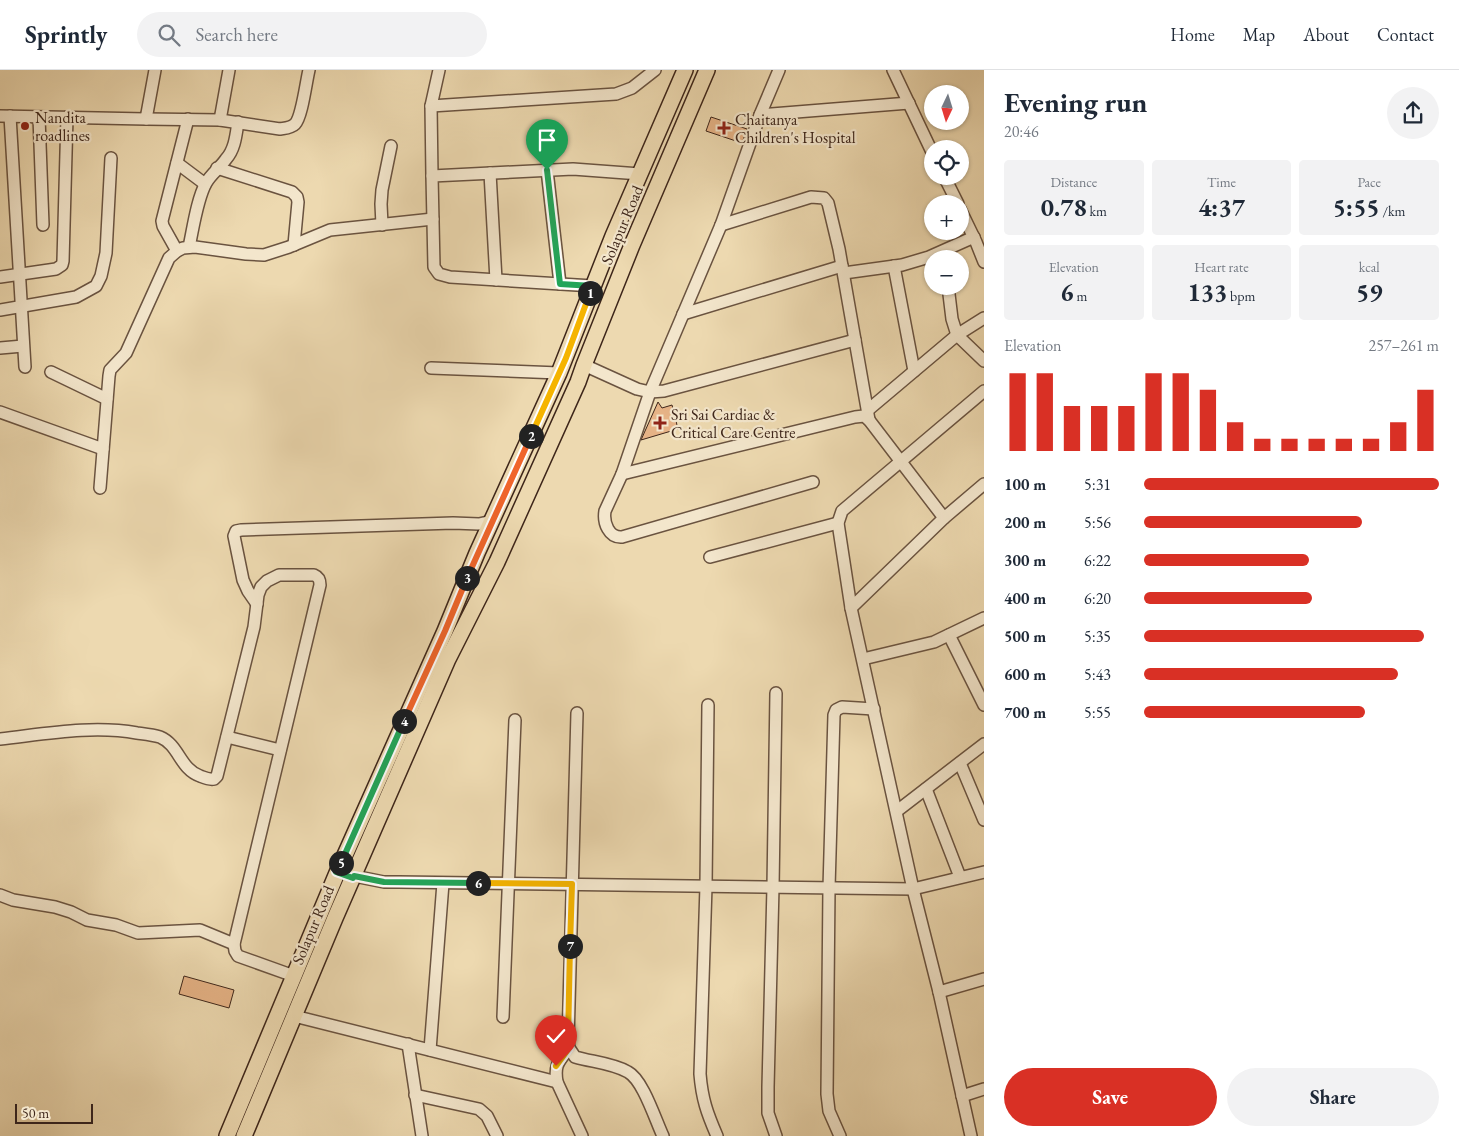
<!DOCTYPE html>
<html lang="en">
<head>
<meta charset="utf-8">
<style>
	:root { --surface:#fff; --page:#f2f2f3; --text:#1f2937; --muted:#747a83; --line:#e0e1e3; --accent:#d93025 }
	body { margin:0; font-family:"EB Garamond",serif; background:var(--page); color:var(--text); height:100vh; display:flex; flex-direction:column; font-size:19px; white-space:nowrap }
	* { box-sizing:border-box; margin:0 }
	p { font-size:16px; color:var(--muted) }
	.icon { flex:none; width:28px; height:28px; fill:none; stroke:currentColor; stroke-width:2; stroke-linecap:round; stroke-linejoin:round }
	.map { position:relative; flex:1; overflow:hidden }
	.panel { display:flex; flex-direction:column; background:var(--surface); width:475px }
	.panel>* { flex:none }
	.needle { width:32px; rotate:184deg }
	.controls { position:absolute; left:924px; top:15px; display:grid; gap:10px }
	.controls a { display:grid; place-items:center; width:45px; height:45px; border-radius:50%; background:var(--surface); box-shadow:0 1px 4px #0004; font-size:25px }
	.scale { position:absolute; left:15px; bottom:12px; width:78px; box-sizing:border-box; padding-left:5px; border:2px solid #3e261a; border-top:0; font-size:14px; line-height:18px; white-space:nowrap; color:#3e261a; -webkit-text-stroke:4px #f3e6cc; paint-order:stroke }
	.pin { position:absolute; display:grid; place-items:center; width:42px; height:42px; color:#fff; margin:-51px -21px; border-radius:50% 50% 50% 0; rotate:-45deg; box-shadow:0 0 5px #0007 }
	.pin .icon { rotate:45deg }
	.km { position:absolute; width:25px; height:25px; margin:-12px; border-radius:50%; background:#222; color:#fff; font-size:14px; line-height:25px; text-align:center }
	.round { display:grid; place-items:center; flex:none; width:52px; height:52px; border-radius:26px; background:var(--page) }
	.overview { display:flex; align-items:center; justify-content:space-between; height:85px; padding:0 20px }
	h1 { font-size:28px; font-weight:700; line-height:38px }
	.metrics { display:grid; grid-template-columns:repeat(3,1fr); gap:8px; height:85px; padding:5px 20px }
	.metrics div { display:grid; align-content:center; border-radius:5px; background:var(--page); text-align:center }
	.metrics b { font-size:25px; font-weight:700 }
	.metrics small { font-size:14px; font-weight:400 }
	.metrics p { font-size:14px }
	.chart { height:140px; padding:10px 20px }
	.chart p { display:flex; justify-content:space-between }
	.chart svg { width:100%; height:90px; margin-top:5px; stroke:var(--accent); stroke-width:6 }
	.button { display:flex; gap:10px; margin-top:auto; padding:10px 20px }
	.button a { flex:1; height:58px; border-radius:30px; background:var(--accent); color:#fff; font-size:20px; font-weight:700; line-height:58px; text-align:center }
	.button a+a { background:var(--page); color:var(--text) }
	ul { padding:0 20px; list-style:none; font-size:16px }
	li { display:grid; grid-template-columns:80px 60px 1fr; align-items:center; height:38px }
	li i { height:12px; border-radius:6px; background:var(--accent) }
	header { display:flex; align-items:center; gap:30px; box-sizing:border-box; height:70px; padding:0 25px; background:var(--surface); border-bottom:1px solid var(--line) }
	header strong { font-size:24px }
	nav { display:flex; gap:28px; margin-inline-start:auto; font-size:18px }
	.search { width:350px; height:45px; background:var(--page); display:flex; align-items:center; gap:12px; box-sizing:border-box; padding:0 18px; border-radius:28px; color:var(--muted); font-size:19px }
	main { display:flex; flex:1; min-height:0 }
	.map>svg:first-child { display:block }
	.building { fill:#e6b386; stroke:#3e261a }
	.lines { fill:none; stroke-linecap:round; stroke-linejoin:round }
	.minor-casing { stroke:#6a5340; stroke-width:14 }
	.major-casing { stroke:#3e261a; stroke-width:18 }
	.minor { stroke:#f3e6cc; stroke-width:11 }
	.major { stroke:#edd9b0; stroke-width:15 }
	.split-1-casing { stroke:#fff; stroke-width:10 }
	.split-2-casing { stroke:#fff; stroke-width:10 }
	.split-3-casing { stroke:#fff; stroke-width:10 }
	.split-4-casing { stroke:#fff; stroke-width:10 }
	.split-5-casing { stroke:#fff; stroke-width:10 }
	.split-6-casing { stroke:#fff; stroke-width:10 }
	.split-7-casing { stroke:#fff; stroke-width:10 }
	.split-8-casing { stroke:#fff; stroke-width:10 }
	.split-1 { stroke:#22a559; stroke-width:6 }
	.split-2 { stroke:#f5b400; stroke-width:6 }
	.split-3 { stroke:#f0652b; stroke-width:6 }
	.split-4 { stroke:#f0652b; stroke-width:6 }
	.split-5 { stroke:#22a559; stroke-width:6 }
	.split-6 { stroke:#22a559; stroke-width:6 }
	.split-7 { stroke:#f5b400; stroke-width:6 }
	.split-8 { stroke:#f5b400; stroke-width:6 }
	.poi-dot { fill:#8f2418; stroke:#f3e6cc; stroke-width:2 }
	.labels { text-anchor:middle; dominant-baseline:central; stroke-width:4.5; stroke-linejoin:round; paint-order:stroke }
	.poi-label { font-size:16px; fill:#3e261a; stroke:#f3e6cc; text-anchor:start }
	.street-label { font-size:16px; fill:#3e261a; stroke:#f3e6cc }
</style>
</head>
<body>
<header>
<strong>Sprintly</strong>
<div class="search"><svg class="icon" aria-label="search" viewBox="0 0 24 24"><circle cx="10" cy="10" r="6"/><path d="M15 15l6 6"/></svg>Search here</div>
<nav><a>Home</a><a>Map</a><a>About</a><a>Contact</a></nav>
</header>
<main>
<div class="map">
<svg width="984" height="1066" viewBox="0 0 984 1066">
	<rect width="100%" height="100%" fill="#edd9b0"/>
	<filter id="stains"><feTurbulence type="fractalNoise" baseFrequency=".004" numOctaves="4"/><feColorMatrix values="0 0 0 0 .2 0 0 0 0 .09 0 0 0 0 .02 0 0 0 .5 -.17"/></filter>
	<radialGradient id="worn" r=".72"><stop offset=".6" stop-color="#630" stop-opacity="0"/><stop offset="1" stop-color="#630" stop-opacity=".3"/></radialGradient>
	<g class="building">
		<polygon points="711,47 747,59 742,73 706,61"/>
		<polygon points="658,332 662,338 672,335 678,359 641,370"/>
		<polygon points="184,906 234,920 229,938 179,924"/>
	</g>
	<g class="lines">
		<defs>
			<g id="minor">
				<polyline points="439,0 431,36 616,24 632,18 655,0"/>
				<path d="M 779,0 L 760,45 L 721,155 L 650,322 L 622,404 L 605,441 C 603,453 609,468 622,467 L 813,412"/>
				<polyline points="893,0 932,82"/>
				<polyline points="431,36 432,106"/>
				<polyline points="760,45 909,33"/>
				<polyline points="0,46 146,49 155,0"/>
				<polyline points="10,46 25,297"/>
				<polyline points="39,47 43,155"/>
				<polyline points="146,49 220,50 229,0"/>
				<path d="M 220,50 L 280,59 C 286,58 291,58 295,54 C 302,47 306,12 309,0"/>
				<polyline points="177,93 205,114"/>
				<polyline points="217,98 292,122 297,127 298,132 294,175"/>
				<polyline points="547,100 560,214"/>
				<polyline points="490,103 496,210"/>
				<polyline points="944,106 958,134"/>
				<polyline points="960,139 976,172 984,192"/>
				<polyline points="382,155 381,134 382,120 391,76"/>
				<polyline points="721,155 811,127 824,128 828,133 839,179 869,350"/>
				<path d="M 189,177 C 193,159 197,129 206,113 C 211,104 220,98 226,89 C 235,79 236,65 238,52"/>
				<polyline points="177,181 163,156 162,151 188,49"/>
				<polyline points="894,196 914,301"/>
				<polyline points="844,203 902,195 929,187 974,167"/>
				<polyline points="0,207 56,199 62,195 63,191 67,47"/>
				<polyline points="593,216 450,207 439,204 434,197 432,106 573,99 640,104"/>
				<polyline points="948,216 952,249 957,265 984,291"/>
				<polyline points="0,240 76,227 96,216 101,206 106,183 111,88"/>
				<polyline points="683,244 842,196"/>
				<polyline points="0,278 23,276"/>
				<polyline points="584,295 637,319 650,322 664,321 855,270"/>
				<polyline points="431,298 559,303"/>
				<polyline points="51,302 107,329"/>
				<polyline points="868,340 957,265 984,248"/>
				<polyline points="0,342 103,379"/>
				<polyline points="622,404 855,347 864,346 869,350 944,448 984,414"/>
				<polyline points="100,418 109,306 110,300 126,283 169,188 177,181 183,178 195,177 246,184 264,185 289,177 330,160 433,149"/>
				<polyline points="710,487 838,453"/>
				<polyline points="257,534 248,521 243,510 234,466 236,461 241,460 453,453 479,454 492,451"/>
				<polyline points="851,538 944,448"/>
				<polyline points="949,565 984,635"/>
				<polyline points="863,589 934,572 984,548"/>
				<polyline points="776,623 773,817 768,1017 768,1043 776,1066"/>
				<path d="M 708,635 L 706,816 L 700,1004 C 702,1029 707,1043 717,1066"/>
				<path d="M 577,643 L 568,971 L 569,978 L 575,987 C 592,992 612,993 628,1002 C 643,1010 655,1049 663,1066"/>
				<polyline points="227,667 280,680"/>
				<path d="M 0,669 C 45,664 92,655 137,663 C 144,664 153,665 160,667 C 179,675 180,699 200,706 C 205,708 209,710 214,709 L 217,706 L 254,557 L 258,525 L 261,517 L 267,511 L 279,505 L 314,505 C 319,507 320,510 320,515 L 234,874 L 235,881 L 238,886 L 294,906"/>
				<polyline points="960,693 984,750"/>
				<polyline points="926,719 960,807"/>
				<polyline points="897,741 984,674"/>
				<polyline points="348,807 353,808 354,806 384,812 399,812 913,819 984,802"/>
				<polyline points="0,825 13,830 55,837 71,842 87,850 116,855 138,863 200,860 234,874"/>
				<polyline points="939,922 984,909"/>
				<polyline points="294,946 557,1012"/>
				<polyline points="503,947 515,650"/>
				<polyline points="408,974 422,1066"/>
				<path d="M 569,978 C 559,992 554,994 557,1012 L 582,1066"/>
				<polyline points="430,980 443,813"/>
				<polyline points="415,1025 479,1039 487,1046 497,1066"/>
				<polyline points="962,1026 984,1019"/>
				<polyline points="840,1066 829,1041 827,1024 829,818 834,645 836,640 842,637 874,639"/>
				<polyline points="971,1066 939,922 913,819 851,538 838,453 842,441 984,321"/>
			</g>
			<g id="major">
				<polyline points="227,1066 337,803 445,561 477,483 559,303 613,166 685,0"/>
				<polyline points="244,1066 335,848 448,589 497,492 578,312 584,295 632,175 707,0"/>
			</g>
		</defs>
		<use href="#minor" class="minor-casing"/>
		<use href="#major" class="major-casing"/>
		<use href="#minor" class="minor"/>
		<use href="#major" class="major"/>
	</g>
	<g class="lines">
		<defs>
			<polyline id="split-1" points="547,100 560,214 593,216 590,223"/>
			<polyline id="split-2" points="531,366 566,288 590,223"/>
			<polyline id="split-3" points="467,508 531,366"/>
			<polyline id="split-4" points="404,651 445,561 467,508"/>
			<polyline id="split-5" points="341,793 404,651"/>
			<polyline id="split-6" points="341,793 336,802 353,808 354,806 384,812 478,813"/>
			<polyline id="split-7" points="478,813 572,814 570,876"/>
			<polyline id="split-8" points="556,996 569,978 568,971 570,876"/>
		</defs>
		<use href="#split-1" class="split-1-casing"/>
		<use href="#split-2" class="split-2-casing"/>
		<use href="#split-3" class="split-3-casing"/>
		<use href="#split-4" class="split-4-casing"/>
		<use href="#split-5" class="split-5-casing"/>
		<use href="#split-6" class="split-6-casing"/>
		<use href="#split-7" class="split-7-casing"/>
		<use href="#split-8" class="split-8-casing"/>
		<use href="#split-1" class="split-1"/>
		<use href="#split-2" class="split-2"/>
		<use href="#split-3" class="split-3"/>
		<use href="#split-4" class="split-4"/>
		<use href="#split-5" class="split-5"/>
		<use href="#split-6" class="split-6"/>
		<use href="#split-7" class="split-7"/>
		<use href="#split-8" class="split-8"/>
	</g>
	<g class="poi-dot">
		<circle cx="25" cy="56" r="5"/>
		<path d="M721.5 50.5h5v5h5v5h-5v5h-5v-5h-5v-5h5z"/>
		<path d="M657.5 345.5h5v5h5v5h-5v5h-5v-5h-5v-5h5z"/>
	</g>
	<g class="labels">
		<g class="poi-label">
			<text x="35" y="47">Nandita<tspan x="35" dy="18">roadlines</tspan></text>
			<text x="735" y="49">Chaitanya<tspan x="735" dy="18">Children's Hospital</tspan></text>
			<text x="671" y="344">Sri Sai Cardiac &amp;<tspan x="671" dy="18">Critical Care Centre</tspan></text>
		</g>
		<g class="street-label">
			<text transform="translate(622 155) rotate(-67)">Solapur Road</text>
			<text transform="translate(313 855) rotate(-67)">Solapur Road</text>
		</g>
	</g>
	<rect width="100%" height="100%" filter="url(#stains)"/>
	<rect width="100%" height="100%" fill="url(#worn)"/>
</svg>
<div class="controls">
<a><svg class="needle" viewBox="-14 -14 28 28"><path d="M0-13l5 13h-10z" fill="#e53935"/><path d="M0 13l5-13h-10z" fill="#747a83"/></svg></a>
<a><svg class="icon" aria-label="locate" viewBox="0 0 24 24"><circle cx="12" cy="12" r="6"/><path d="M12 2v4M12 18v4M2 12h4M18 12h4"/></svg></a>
<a>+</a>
<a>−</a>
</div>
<div class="scale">50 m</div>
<div class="pin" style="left:547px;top:100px;background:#1e9e55"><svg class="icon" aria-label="arrive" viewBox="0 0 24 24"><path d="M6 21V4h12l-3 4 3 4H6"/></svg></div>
<div class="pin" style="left:556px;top:996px;background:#d93025"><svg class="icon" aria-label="check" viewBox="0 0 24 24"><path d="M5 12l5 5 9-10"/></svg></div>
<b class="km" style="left:590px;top:223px">1</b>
<b class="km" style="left:531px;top:366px">2</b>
<b class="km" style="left:467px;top:508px">3</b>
<b class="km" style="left:404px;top:651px">4</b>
<b class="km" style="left:341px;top:793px">5</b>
<b class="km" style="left:478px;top:813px">6</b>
<b class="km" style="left:570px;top:876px">7</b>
</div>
<section class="panel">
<div class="overview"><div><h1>Evening run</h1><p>20:46</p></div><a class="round"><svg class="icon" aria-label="share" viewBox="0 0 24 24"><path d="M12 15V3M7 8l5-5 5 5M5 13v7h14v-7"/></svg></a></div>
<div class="metrics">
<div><p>Distance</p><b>0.78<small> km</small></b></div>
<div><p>Time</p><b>4:37</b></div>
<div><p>Pace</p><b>5:55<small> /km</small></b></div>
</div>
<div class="metrics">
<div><p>Elevation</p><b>6<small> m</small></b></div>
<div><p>Heart rate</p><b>133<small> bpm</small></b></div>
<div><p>kcal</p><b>59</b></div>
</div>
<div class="chart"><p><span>Elevation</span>257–261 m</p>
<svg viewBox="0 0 160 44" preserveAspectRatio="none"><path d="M5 44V6M15 44V6M25 44V22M35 44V22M45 44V22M55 44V6M65 44V6M75 44V14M85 44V30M95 44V38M105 44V38M115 44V38M125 44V38M135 44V38M145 44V30M155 44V14"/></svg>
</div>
<ul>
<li><b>100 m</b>5:31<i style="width:100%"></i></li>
<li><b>200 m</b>5:56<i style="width:74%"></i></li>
<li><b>300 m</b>6:22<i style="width:56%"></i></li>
<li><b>400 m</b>6:20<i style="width:57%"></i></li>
<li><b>500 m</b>5:35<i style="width:95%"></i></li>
<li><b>600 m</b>5:43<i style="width:86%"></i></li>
<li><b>700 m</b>5:55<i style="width:75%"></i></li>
</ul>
<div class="button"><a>Save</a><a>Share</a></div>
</section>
</main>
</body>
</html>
